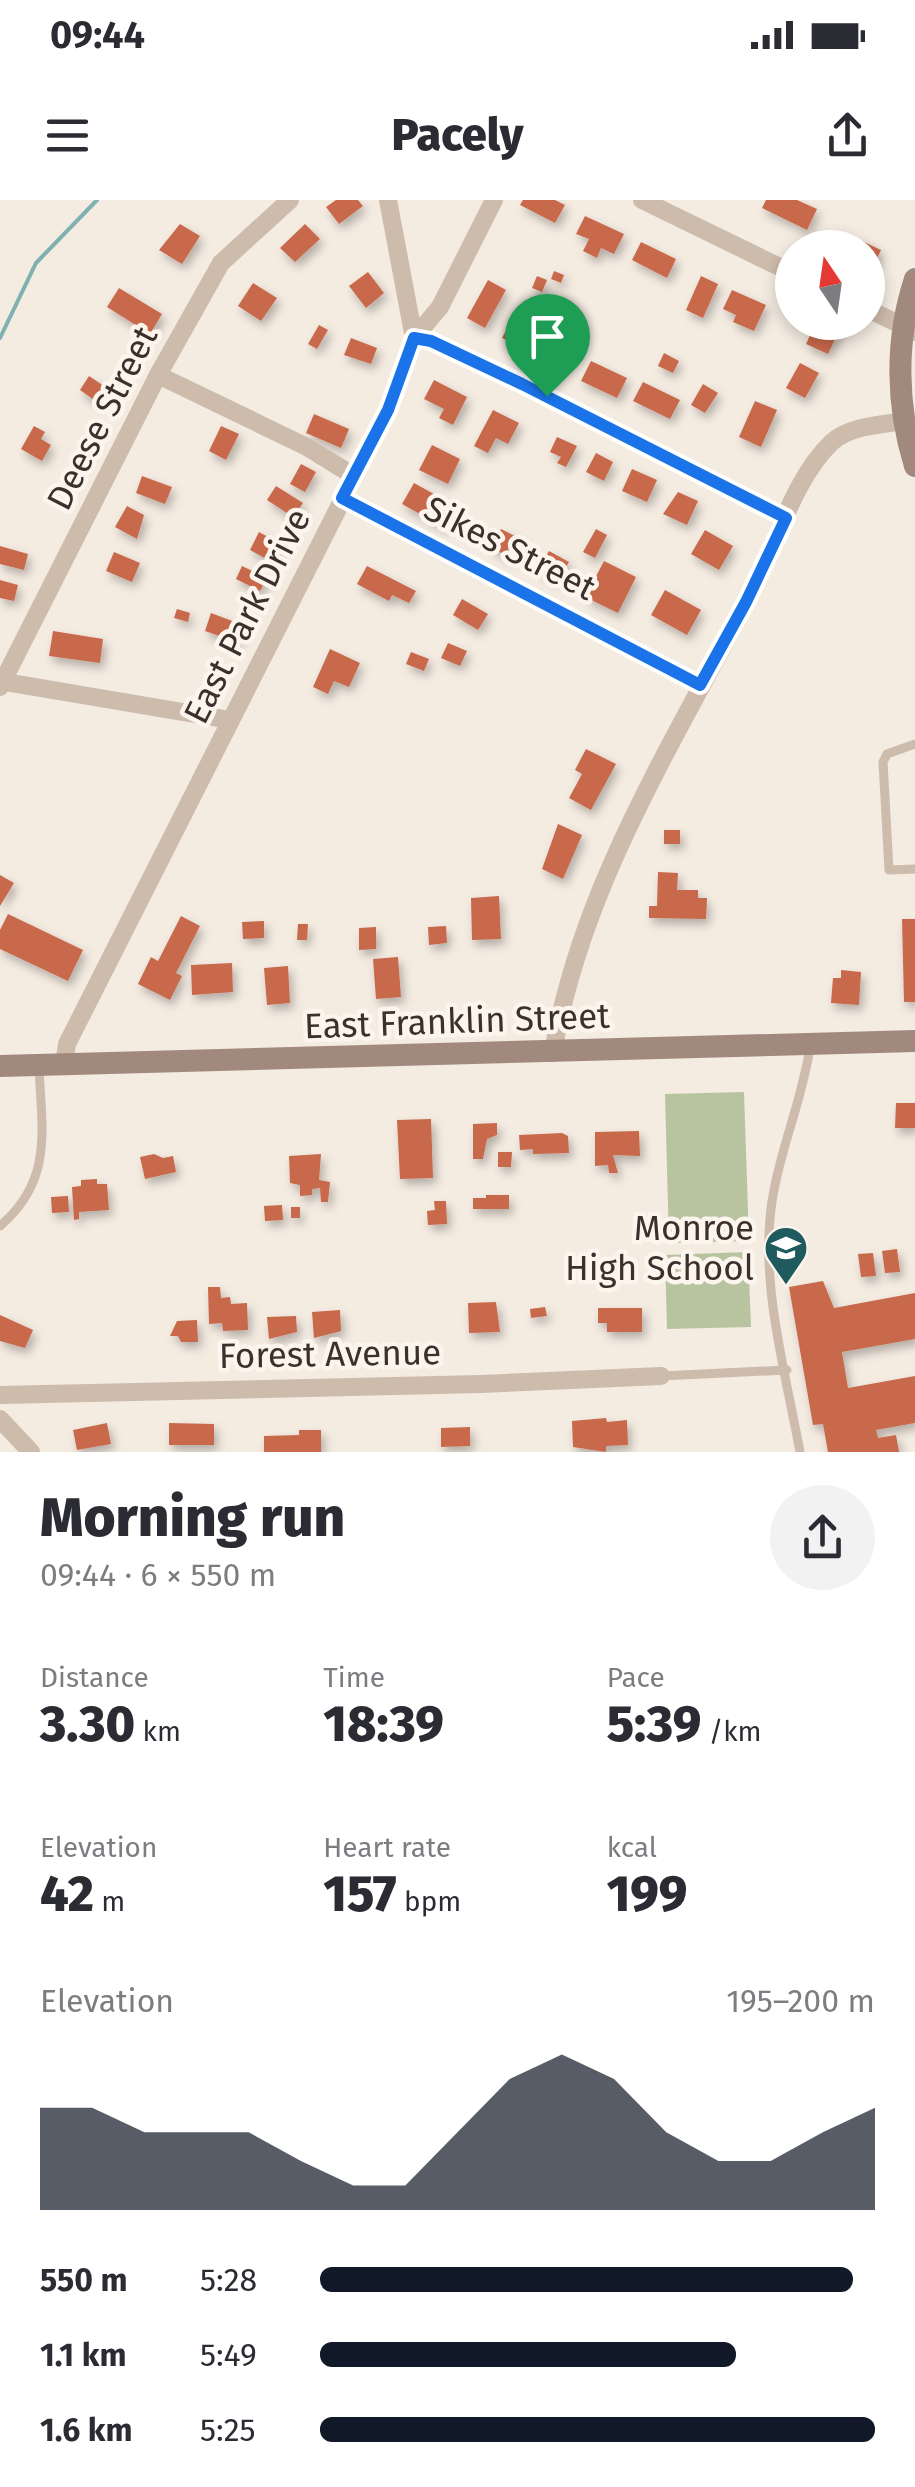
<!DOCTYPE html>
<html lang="en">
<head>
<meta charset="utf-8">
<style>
	:root { --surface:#fff; --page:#f2f2f3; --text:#2b2b33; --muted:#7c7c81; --accent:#111827 }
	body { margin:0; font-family:"Fira Sans",sans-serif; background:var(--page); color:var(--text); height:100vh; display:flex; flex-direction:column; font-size:38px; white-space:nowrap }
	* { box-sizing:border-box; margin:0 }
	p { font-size:32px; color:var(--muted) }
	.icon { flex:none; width:55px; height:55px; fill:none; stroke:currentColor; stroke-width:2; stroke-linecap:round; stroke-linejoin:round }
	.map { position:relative; height:1252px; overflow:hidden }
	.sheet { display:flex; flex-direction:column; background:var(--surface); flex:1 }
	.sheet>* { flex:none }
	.needle { width:65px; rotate:347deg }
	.tools { position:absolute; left:775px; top:30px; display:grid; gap:20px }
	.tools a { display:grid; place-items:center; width:110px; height:110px; border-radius:50%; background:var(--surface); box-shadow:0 5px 15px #0003; font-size:50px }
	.pin { position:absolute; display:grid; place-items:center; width:85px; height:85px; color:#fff; margin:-102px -42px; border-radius:50% 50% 50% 0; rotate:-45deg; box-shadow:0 0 10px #0007 }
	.pin .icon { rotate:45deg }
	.round { display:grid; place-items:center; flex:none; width:105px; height:105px; border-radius:52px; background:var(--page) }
	.head { display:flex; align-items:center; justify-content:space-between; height:170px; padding:0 40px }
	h1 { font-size:55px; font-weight:800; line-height:75px }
	.stats { display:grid; grid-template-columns:repeat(3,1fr); gap:15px; height:170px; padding:10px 40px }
	.stats div { display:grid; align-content:center }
	.stats b { font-size:50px; font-weight:800 }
	.stats small { font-size:28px; font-weight:400 }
	.stats p { font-size:28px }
	.chart { height:280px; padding:20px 40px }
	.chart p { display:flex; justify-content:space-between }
	.chart svg { width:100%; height:180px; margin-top:10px; fill:var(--accent); opacity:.7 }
	ul { padding:0 40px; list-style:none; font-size:32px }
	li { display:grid; grid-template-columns:160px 120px 1fr; align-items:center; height:75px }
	li i { height:25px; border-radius:12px; background:var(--accent) }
	.status { display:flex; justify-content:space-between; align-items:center; height:70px; padding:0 50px; background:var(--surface); direction:ltr }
	.status svg { height:28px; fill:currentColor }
	header { display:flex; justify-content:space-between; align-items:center; height:130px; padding:0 40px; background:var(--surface); font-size:45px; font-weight:800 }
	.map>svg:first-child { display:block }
	.green { fill:#b8c4a0 }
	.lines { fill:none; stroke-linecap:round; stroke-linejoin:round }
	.stream { stroke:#7fb0b2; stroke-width:4 }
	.building { fill:#c8694b; filter:url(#shadow) }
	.lane { stroke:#cdbbac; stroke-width:9 }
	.street { stroke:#cdbbac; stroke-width:18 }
	.secondary { stroke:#a18a7d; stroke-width:22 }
	.route-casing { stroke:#fff; stroke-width:20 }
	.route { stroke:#1a73e8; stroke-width:12 }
	.labels { text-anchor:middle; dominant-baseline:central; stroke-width:9; stroke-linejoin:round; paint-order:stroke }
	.street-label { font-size:35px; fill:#3b302b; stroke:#fbf5ee }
	.poi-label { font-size:35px; fill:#3b302b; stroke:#fbf5ee; text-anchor:end }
</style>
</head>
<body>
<div class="status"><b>09:44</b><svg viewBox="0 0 49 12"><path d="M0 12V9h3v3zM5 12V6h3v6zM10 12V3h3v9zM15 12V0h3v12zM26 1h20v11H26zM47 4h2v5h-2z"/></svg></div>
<header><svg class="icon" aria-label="menu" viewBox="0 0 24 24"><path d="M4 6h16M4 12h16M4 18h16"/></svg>Pacely<svg class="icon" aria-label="share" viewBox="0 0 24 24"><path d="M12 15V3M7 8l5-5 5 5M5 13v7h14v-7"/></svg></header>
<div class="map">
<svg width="915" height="1252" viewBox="0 0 915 1252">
	<defs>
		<filter id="shadow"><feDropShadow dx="3.5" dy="5.5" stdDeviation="5" flood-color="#0004"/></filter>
	</defs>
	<rect width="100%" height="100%" fill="#f4ebe1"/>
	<g class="green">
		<polygon points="744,892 749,1041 669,1043 665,894"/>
		<polygon points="748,1052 751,1127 667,1129 665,1055"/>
	</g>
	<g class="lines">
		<polyline class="stream" points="0,138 36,63 97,0"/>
	</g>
	<g class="building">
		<polygon points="336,0 358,0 363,6 339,24 326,7"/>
		<polygon points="523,0 555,0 565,5 555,23 520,5"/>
		<polygon points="766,0 797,0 817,9 807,30 762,8"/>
		<polygon points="585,16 624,34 614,54 601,48 597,58 583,51 589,39 576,34"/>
		<polygon points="180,24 200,36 182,64 159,50"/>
		<polygon points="305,24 320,39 295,62 280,48"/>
		<polygon points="858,39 881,50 868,78 868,48 853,48"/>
		<polygon points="641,42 676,59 667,78 632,60"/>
		<polygon points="554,71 564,75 561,83 551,79"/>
		<polygon points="368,72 384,93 366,108 349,86"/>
		<polygon points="537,76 547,80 542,92 532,88"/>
		<polygon points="701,76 718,84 703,118 686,110"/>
		<polygon points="488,80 506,90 485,128 467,118"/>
		<polygon points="253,83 277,98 261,121 238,106"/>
		<polygon points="119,88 162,114 150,134 107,107"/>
		<polygon points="732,90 766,105 754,131 733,122 736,115 723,109"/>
		<polygon points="512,119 561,143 551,162 502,138"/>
		<polygon points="816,122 842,125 828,154 806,144"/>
		<polygon points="319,125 328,130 317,149 308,144"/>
		<polygon points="351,138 377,148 371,164 344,155"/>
		<polygon points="664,153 679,161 673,173 658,166"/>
		<polygon points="591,161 627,178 617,198 581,181"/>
		<polygon points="800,163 819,173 805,198 786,188"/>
		<polygon points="89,176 107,188 97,202 80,190"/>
		<polygon points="434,180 467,197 453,225 439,218 444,209 424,199"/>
		<polygon points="643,182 680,200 670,219 633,201"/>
		<polygon points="703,184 718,193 705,213 691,205"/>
		<polygon points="755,201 777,210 761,247 739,237"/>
		<polygon points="493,210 519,223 508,244 496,238 488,253 474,246"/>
		<polygon points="314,214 349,229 341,248 306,233"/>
		<polygon points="34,226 45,232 41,239 51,245 42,261 21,249"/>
		<polygon points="221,226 239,234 226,260 209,251"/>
		<polygon points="557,237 577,246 566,267 557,263 561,257 550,252"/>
		<polygon points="432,245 460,259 448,284 419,270"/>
		<polygon points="596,253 613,262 604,281 586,272"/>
		<polygon points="301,264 316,272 305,292 290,284"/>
		<polygon points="632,269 657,280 647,302 622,291"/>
		<polygon points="142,276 172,287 165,304 136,293"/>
		<polygon points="414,283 443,299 439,307 453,314 445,328 402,304"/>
		<polygon points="276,286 303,303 293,317 267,300"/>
		<polygon points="678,292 698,301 687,325 663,314"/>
		<polygon points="127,306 144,315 137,339 115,327"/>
		<polygon points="501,329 523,340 513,359 491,348"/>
		<polygon points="596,329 607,335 595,358 583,352"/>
		<polygon points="705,330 733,346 719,370 691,354"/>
		<polygon points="259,332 281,344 272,362 250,350"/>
		<polygon points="0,346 28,354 24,370 0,364"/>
		<polygon points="549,351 569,362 558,381 538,370"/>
		<polygon points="114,352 140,363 132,382 106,371"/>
		<polygon points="604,361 636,377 618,413 585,397"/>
		<polygon points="242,366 267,378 260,391 236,379"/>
		<polygon points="367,366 416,391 409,403 392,395 389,401 357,384"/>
		<polygon points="0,380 18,385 14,401 0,398"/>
		<polygon points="665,390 701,410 687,435 651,415"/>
		<polygon points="462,399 488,414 478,430 453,415"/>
		<polygon points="177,409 190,413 188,422 174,418"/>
		<polygon points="211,413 243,425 237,442 205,431"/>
		<polygon points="53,431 103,439 100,463 49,456"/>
		<polygon points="448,443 467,451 460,466 441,458"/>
		<polygon points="330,449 360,463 349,487 334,481 328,494 313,487"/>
		<polygon points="411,452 429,459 424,471 406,464"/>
		<polygon points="586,549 616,564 591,610 569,598 582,574 575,570"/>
		<polygon points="558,624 582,635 563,679 542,669"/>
		<rect x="664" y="630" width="16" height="14"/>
		<polygon points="658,672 678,673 677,690 698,690 698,698 707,698 706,719 649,718 649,706 657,706"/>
		<polygon points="0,675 14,683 0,706"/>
		<polygon points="499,696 501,739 472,740 471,698"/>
		<polygon points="8,714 83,750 68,781 0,749 0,730"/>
		<polygon points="181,716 200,726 176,773 182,776 170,800 138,784 151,757 158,761"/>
		<polygon points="902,719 915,719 915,802 904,802"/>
		<polygon points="264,721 264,738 243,739 242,722"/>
		<polygon points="298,724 308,724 307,740 297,740"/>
		<polygon points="446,726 447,743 429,745 428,727"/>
		<polygon points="376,727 376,749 359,750 359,728"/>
		<polygon points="398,757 401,797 376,799 373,759"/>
		<polygon points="232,763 233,792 192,795 191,765"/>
		<polygon points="288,766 290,803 267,805 264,768"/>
		<polygon points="841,770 861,772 859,805 831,803 833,778 841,778"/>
		<polygon points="896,903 915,903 915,928 895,928"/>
		<polygon points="431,919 433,978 400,979 397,920"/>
		<polygon points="497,923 497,935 487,939 483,959 473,959 473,924"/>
		<polygon points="639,931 640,956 613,955 618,973 609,973 608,965 595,966 595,932"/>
		<polygon points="562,933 568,936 569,953 533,954 533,949 520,950 519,935"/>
		<polygon points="498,952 512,952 511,967 498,967"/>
		<polygon points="154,954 163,958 173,956 176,972 145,979 140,957"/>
		<polygon points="321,954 319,980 330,982 328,1002 321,1002 320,988 312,989 312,995 300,996 300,985 290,983 289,956"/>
		<polygon points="97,979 97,984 107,984 109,1010 79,1012 79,1019 74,1020 72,987 81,986 81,980"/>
		<polygon points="486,995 509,995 509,1009 473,1009 473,998 486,998"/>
		<polygon points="68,996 69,1012 52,1013 51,997"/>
		<polygon points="434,1001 446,1001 447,1024 428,1025 427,1011 435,1010"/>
		<polygon points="282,1005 283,1020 265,1021 264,1006"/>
		<rect x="291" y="1007" width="9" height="11"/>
		<polygon points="897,1049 900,1072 885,1073 882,1051"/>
		<polygon points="873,1053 876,1076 861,1077 858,1054"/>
		<polygon points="823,1081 834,1108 915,1093 915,1139 842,1152 848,1188 915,1176 915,1223 876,1230 878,1238 896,1235 899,1252 828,1252 823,1224 813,1225 789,1087"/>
		<polygon points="208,1087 220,1087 221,1098 230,1097 231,1104 247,1103 248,1130 223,1131 222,1123 209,1124"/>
		<polygon points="496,1102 500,1132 469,1133 468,1103"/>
		<polygon points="545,1107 547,1116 531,1118 530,1109"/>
		<polygon points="598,1108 642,1108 642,1132 607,1132 607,1123 598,1123"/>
		<polygon points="340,1110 341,1131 314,1138 312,1112"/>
		<polygon points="0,1115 33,1130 25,1148 0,1141"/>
		<polygon points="296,1116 297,1132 269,1139 267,1117"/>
		<polygon points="197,1120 198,1142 181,1142 178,1136 170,1136 177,1121"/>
		<polygon points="606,1218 607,1222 627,1220 628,1245 606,1246 606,1252 573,1247 572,1221"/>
		<polygon points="107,1223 111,1244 77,1250 73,1230"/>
		<polygon points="169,1223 214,1224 214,1245 169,1245"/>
		<polygon points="470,1227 470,1246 441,1247 441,1228"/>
		<polygon points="299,1230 321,1230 321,1252 264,1252 264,1236 299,1235"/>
	</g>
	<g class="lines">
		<g class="lane">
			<polyline points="915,544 887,554 883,562 889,670 915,669"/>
			<path d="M 0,1026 C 53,981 42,931 39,868"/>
			<polyline points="661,1176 787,1170"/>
			<path d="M 800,1252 C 785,1169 757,1074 774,990 C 783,942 803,896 810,847"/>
		</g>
		<g class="street">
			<polyline points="388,0 414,138 431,141 523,184 786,317"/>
			<polyline points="642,0 792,73"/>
			<polyline points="868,109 915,132"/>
			<polyline points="158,175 307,247 354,276"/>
			<polyline points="342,299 700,485"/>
			<polyline points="0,481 230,520"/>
			<polyline points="0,487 158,175 221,63 290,0"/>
			<path d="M 553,853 C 581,684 677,538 753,389 C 777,343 793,279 832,242 C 849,226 881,225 904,221"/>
			<polyline points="64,865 67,844 388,210 414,138 440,107 494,0"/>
			<polyline points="0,1195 481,1184 661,1176"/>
			<polyline points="0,1219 31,1252"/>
		</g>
		<g class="secondary">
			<path d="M 915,79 C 895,140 896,205 915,266"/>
			<polyline points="0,866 915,841"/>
		</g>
	</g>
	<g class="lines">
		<defs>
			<polygon id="route" points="414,138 431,141 522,184 786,318 746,402 700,485 342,298 388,210"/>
		</defs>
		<use href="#route" class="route-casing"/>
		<use href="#route" class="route"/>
	</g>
	<defs>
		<symbol id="school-pin" viewBox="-11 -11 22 30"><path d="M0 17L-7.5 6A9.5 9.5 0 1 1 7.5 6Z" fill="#1f5a5e" stroke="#fbf5ee"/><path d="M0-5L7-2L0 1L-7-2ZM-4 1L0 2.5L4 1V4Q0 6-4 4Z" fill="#fff"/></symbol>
	</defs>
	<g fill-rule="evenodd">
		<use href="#school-pin" x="761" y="1023" width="50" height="68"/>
	</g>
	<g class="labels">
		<g class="street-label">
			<text transform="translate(102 218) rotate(-63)">Deese Street</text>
			<text transform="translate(510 348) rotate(27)">Sikes Street</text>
			<text transform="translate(247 416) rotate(-63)">East Park Drive</text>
			<text transform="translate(457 821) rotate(-2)">East Franklin Street</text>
			<text transform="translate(330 1154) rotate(-1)">Forest Avenue</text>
		</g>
		<g class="poi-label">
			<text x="754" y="1028">Monroe<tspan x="754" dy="40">High School</tspan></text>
		</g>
	</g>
</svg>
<div class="tools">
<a><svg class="needle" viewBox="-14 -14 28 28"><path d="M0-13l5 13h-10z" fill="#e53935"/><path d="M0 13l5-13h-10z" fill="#7c7c81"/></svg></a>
</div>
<div class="pin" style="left:547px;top:196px;background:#1e9e55"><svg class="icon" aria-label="arrive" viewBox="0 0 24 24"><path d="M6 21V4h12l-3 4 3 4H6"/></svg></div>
</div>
<section class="sheet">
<div class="head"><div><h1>Morning run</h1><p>09:44 · 6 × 550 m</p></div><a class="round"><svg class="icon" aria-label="share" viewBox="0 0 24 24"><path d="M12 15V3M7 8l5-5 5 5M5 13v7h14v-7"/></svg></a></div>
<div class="stats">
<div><p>Distance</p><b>3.30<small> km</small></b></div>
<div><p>Time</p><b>18:39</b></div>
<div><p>Pace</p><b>5:39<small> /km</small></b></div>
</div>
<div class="stats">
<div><p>Elevation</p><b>42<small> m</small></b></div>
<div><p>Heart rate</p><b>157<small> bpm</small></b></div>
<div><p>kcal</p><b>199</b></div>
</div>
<div class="chart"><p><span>Elevation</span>195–200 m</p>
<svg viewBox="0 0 160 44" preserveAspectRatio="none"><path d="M0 44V19L10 19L20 25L30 25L40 25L50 32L60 38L70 38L80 25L90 12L100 6L110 12L120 25L130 32L140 32L150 25L160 19V44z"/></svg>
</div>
<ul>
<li><b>550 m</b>5:28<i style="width:96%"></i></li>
<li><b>1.1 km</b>5:49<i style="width:75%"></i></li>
<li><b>1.6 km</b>5:25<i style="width:100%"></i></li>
</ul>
</section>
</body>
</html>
